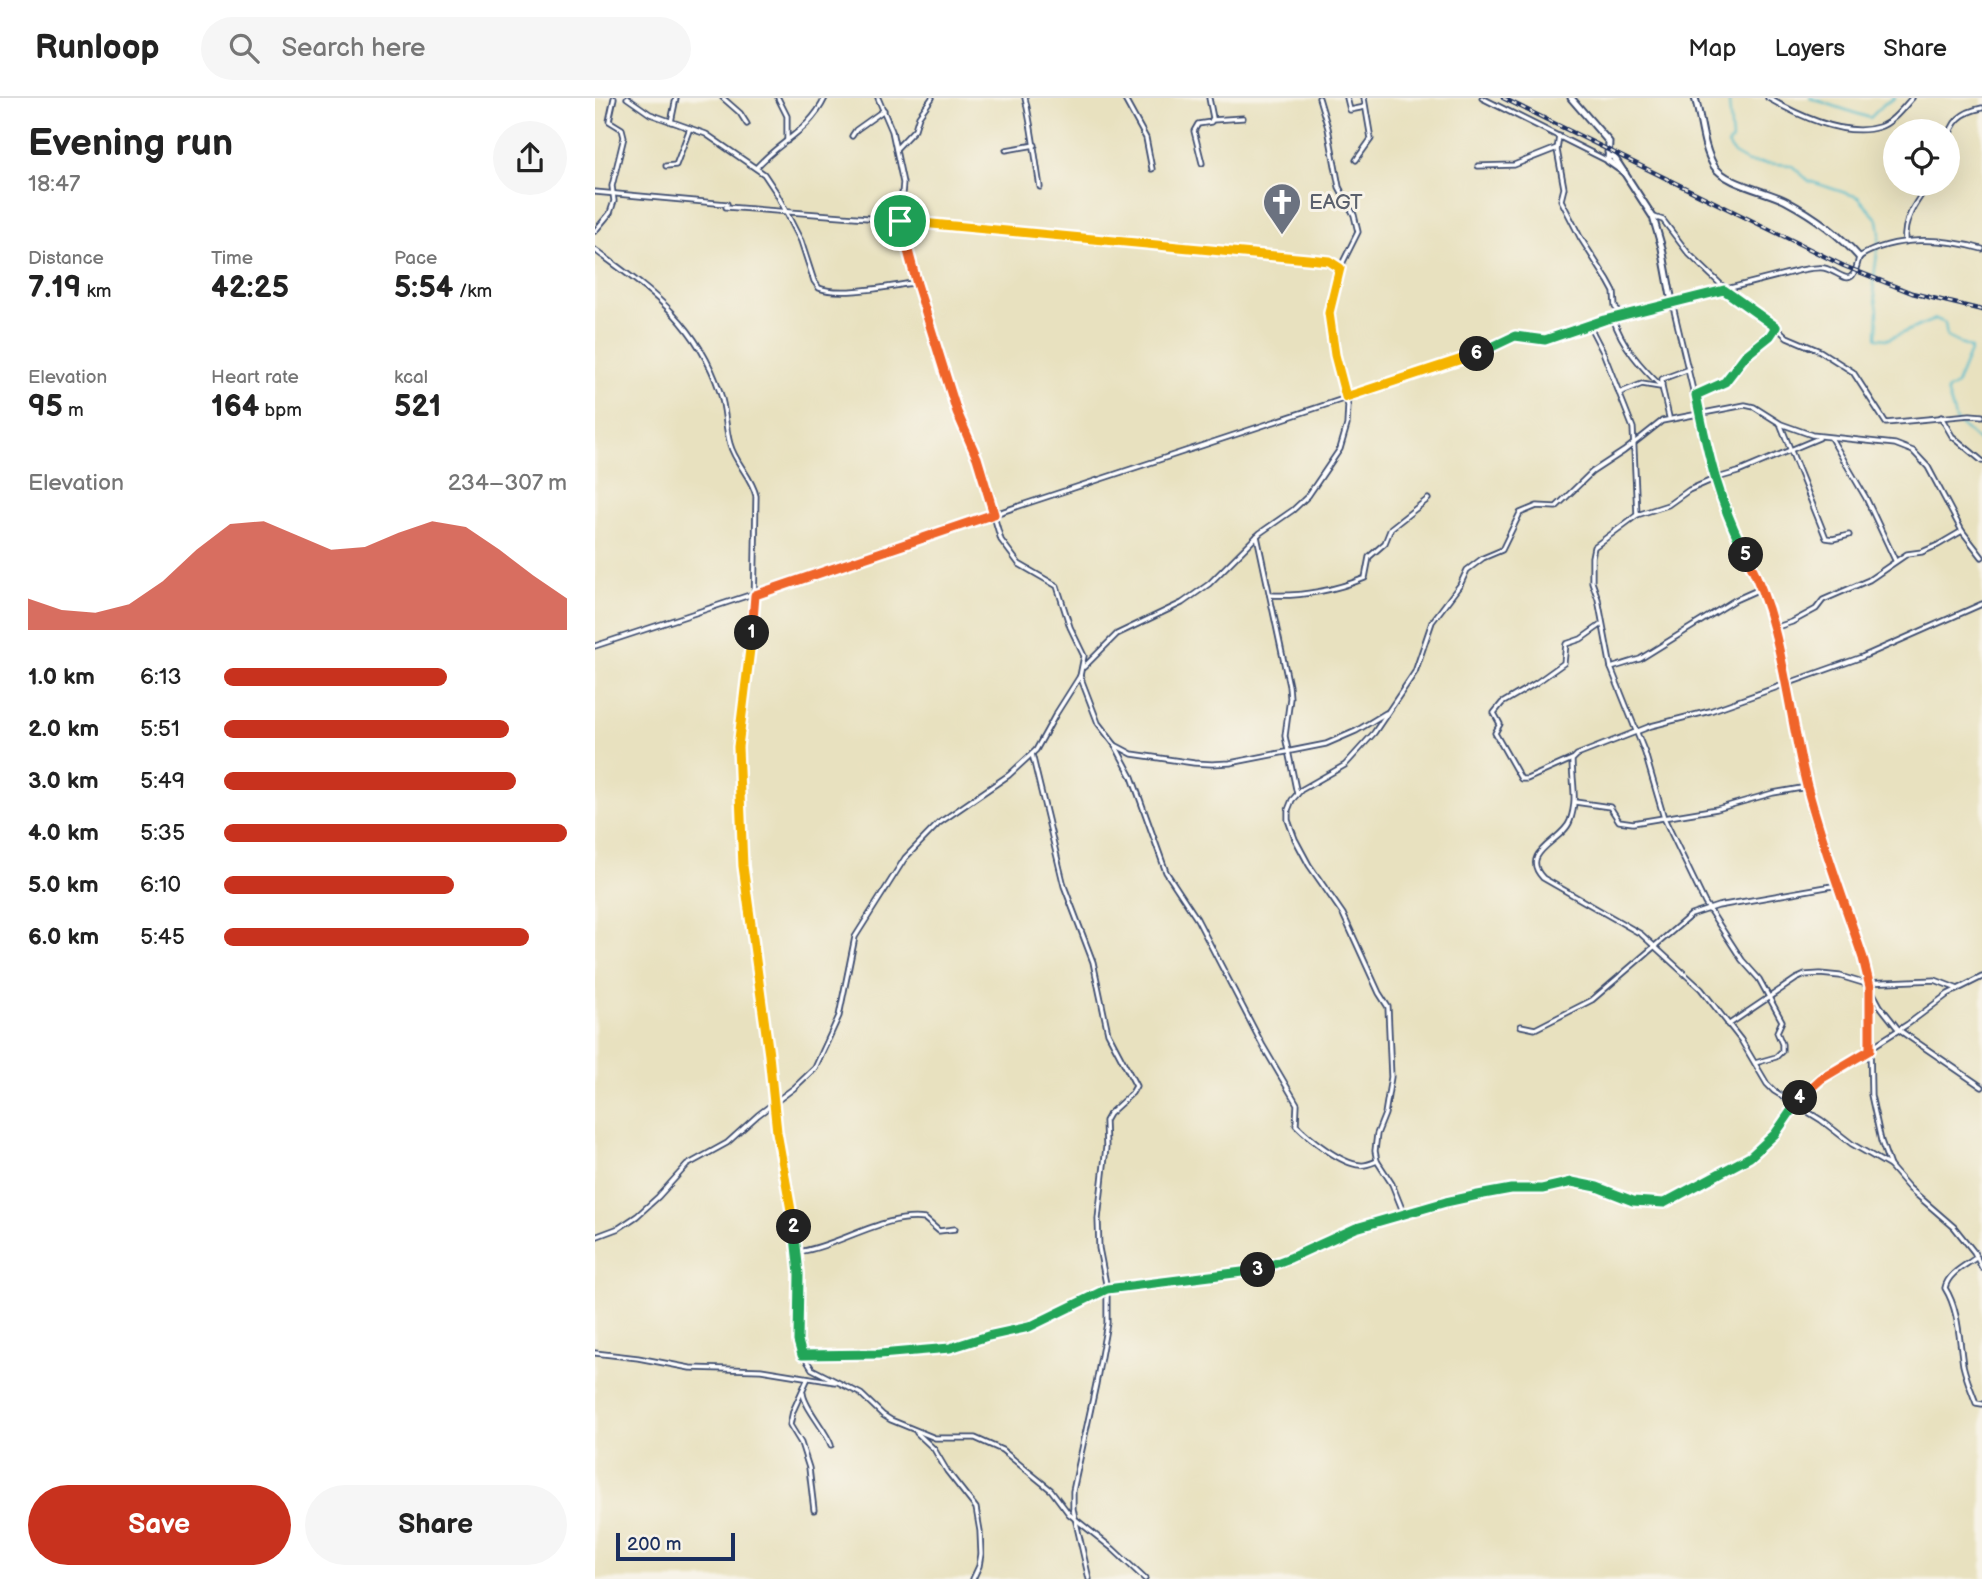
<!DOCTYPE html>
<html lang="en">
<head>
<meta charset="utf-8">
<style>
	:root { --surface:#fff; --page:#f6f6f6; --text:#222; --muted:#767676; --line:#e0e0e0; --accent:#c8321e }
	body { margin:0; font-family:"Balsamiq Sans",sans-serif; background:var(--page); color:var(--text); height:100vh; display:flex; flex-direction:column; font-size:26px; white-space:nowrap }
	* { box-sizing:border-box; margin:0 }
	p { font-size:23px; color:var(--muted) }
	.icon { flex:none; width:38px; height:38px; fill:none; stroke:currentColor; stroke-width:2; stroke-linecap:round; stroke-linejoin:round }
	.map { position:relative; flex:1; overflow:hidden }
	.side { display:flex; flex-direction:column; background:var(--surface); width:595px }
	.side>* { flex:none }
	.tools { position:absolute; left:1288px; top:21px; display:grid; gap:14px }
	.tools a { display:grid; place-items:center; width:77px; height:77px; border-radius:50%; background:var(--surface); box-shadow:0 7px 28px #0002; font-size:35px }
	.scale { position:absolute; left:21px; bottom:18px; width:119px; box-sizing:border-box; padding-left:7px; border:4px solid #1b2f5e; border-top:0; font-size:19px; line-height:24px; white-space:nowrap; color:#1b2f5e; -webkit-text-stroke:5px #f7f3e8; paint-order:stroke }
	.pin { position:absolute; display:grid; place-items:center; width:60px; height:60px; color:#fff; margin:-30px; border:4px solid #fff; border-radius:50%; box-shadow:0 2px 7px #0007 }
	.km { position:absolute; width:35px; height:35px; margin:-18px; border-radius:50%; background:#222; color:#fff; font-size:19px; line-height:35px; text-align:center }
	.round { display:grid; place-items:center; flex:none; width:74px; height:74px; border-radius:37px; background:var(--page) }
	.summary { display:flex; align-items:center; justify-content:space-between; height:119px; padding:0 28px }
	h1 { font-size:38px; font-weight:800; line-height:52px }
	.metrics { display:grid; grid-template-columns:repeat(3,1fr); gap:10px; height:119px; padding:7px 28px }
	.metrics div { display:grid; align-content:center }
	.metrics b { font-size:30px; font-weight:800 }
	.metrics small { font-size:19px; font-weight:400 }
	.metrics p { font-size:19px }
	.chart { height:196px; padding:14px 28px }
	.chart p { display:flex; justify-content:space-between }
	.chart svg { width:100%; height:126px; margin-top:7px; fill:var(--accent); opacity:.7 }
	.button { display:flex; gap:14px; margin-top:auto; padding:14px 28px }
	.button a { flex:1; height:80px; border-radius:42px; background:var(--accent); color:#fff; font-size:28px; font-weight:800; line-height:80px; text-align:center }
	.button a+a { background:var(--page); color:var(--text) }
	ul { padding:0 28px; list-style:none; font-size:23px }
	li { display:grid; grid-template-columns:112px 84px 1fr; align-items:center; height:52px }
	li i { height:18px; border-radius:9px; background:var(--accent) }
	header { display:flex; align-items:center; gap:42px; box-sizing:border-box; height:98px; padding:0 35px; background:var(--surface); border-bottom:2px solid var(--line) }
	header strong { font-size:33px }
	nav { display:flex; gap:38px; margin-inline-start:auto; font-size:24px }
	.search { width:490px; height:63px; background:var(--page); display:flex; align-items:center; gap:18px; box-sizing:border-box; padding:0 24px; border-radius:38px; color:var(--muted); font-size:26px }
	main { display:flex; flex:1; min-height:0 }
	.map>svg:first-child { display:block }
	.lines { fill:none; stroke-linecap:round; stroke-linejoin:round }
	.stream { stroke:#4fbacb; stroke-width:2 }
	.street-casing { stroke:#3a4a6d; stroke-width:7 }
	.secondary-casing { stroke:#3a4a6d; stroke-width:9 }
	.street { stroke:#fff; stroke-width:3.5 }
	.secondary { stroke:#fff; stroke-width:5 }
	.rail-casing { stroke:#1b2f5e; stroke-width:4.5 }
	.rail { stroke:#f7f3e8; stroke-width:2; stroke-dasharray:5; stroke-linecap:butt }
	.split-1-casing { stroke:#fff; stroke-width:14 }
	.split-2-casing { stroke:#fff; stroke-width:14 }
	.split-3-casing { stroke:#fff; stroke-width:14 }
	.split-4-casing { stroke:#fff; stroke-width:14 }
	.split-5-casing { stroke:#fff; stroke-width:14 }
	.split-6-casing { stroke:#fff; stroke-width:14 }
	.split-7-casing { stroke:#fff; stroke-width:14 }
	.split-1 { stroke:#f0652b; stroke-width:9 }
	.split-2 { stroke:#f5b400; stroke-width:9 }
	.split-3 { stroke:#22a559; stroke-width:9 }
	.split-4 { stroke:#22a559; stroke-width:9 }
	.split-5 { stroke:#f0652b; stroke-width:9 }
	.split-6 { stroke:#22a559; stroke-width:9 }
	.split-7 { stroke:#f5b400; stroke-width:9 }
	.labels { text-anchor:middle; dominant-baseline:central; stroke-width:6; stroke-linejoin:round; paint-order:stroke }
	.worship-label { font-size:21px; fill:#5b616d; stroke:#f7f3e8; text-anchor:start }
</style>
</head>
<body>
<header>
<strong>Runloop</strong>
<div class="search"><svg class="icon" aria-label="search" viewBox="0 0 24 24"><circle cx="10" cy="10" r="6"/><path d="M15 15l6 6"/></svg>Search here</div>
<nav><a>Map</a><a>Layers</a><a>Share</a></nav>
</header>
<main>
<section class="side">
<div class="summary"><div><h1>Evening run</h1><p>18:47</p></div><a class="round"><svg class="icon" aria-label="share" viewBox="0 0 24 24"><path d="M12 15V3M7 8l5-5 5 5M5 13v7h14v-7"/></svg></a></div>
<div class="metrics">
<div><p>Distance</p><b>7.19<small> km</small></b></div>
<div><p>Time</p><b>42:25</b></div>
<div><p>Pace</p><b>5:54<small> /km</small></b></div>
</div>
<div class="metrics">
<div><p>Elevation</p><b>95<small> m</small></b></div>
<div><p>Heart rate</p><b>164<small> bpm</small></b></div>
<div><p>kcal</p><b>521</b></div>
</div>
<div class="chart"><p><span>Elevation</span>234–307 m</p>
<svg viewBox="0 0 160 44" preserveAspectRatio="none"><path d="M0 44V33L10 37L20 38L30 35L40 27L50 16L60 7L70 6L80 11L90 16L100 15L110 10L120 6L130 8L140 16L150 25L160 33V44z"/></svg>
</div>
<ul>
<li><b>1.0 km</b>6:13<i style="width:65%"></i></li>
<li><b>2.0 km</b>5:51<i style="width:83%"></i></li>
<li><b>3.0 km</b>5:49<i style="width:85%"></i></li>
<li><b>4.0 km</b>5:35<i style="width:100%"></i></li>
<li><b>5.0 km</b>6:10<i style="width:67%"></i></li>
<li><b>6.0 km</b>5:45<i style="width:89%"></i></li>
</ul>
<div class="button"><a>Save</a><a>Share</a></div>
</section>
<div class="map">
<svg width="1387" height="1481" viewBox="0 0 1387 1481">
	<rect width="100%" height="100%" fill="#f7f3e8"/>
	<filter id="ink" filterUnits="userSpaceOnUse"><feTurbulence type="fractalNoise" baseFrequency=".0143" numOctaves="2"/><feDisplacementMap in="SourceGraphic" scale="14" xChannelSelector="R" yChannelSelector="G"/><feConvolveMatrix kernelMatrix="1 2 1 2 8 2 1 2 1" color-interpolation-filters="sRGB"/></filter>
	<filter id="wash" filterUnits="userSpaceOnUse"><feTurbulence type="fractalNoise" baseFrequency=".00686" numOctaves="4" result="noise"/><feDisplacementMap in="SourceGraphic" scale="28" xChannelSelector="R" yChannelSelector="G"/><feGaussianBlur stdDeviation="1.57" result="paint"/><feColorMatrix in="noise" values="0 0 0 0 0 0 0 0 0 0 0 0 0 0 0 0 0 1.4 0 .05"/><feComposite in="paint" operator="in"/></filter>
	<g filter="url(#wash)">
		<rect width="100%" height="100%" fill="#e8e1bf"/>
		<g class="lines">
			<g class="stream">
				<polyline points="1136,0 1134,5 1137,42 1133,47 1139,56 1153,64 1196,67 1214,83 1263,99 1283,122 1285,134 1278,186 1283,212 1282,240 1293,241 1341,221 1350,225 1352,239 1376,251 1361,287 1352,293 1361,323 1387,346"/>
				<polyline points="1215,0 1275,20 1289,6 1300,0"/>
			</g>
		</g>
	</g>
	<g filter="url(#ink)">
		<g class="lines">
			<defs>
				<g id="street">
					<path d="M 32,0 L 55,16 L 111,36 L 169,76 L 181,94 L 206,143 L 219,183 L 224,190 C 240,197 282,191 299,188 C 308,187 314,184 322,186"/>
					<polyline points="128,0 145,15 152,26"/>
					<polyline points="183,0 192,18 192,43"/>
					<path d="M 430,0 C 437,30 440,59 445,89"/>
					<polyline points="529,0 551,40 557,71"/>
					<polyline points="752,0 755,12 770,9"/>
					<polyline points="887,0 1013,63"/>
					<path d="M 1173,0 C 1201,16 1250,40 1284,29 C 1297,25 1308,10 1317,0"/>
					<polyline points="617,22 648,20"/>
					<polyline points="76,24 81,0"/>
					<polyline points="257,38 261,32 289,12"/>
					<polyline points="964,38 962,52 969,90 966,102 985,139 1013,183 1019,194 1020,209 1028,218"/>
					<path d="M 1353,44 C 1356,23 1367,14 1387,10"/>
					<polyline points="301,51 320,31 324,18 337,0"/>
					<polyline points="411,52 440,47"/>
					<polyline points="761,62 776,41 769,0"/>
					<polyline points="607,65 599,33 603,26 616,24 618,20 614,0"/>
					<polyline points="71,68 81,67 95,30"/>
					<polyline points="883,68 919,67 962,50"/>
					<path d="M 161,70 C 184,43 214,34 230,0"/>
					<polyline points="0,94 132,106"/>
					<polyline points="131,109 273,120 729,162 745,170"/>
					<polyline points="1059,119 1068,122 1093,155 1142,202 1172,221 1192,239 1225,253 1258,274 1291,325 1375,317 1387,318"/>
					<polyline points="0,133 15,115 19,103 17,88 29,39 27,31 14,23 19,0"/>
					<path d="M 1310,144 C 1308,121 1321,104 1334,86"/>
					<path d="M 0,152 C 57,194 101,223 125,294 C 131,311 130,329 135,346 C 140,365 157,379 161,398 L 159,514 L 143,637 L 144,708 L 148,768 L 174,957 L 180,1018 L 203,1154 L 205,1252 L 217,1271 L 266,1296 L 288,1317 L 296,1322 L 340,1340 L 380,1340 L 407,1352 L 456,1392 L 474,1416 L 518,1451 L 550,1481"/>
					<polyline points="1077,204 1119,381 1137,430 1167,490 1179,530 1212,689 1261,838 1273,886 1285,908 1304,932 1387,989"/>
					<path d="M 1018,220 C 1027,248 1046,269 1067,289"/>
					<polyline points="994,227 1008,254 1038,330 1042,417"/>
					<polyline points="1024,295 1047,286 1065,289"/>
					<polyline points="1101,297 1130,283 1150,258 1175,238 1180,229"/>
					<polyline points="1074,319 1067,289 1067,281 1094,271"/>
					<polyline points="1346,319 1357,338 1387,363"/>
					<polyline points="1186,328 1231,440 1238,441 1254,437"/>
					<polyline points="1236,340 1271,400 1300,462"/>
					<polyline points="662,438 694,588 695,600 690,638 702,696"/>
					<path d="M 675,497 C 706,499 741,492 770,480 L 774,459 L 790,445 L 796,430 L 833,401"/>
					<polyline points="1179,530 1197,524 1221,511 1228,502 1274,482 1312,456 1327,454 1343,447 1367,433"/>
					<path d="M 0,548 L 830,274 L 895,251 L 920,238 L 950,241 L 1009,222 L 1206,172 C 1213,171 1222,169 1229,170 C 1247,174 1257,195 1264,159 C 1300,137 1348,140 1387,151"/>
					<polyline points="489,569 522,536 587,505 614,486 665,435 698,412 713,398 745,351 752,327 753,308 741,257 734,209 745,170 763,134 759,117 744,89 733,30 724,0"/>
					<polyline points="1016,570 1045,561 1140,502 1167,490"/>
					<polyline points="485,578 503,625 520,647 537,656 599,665 617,666 635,665 731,646 761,633 791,615"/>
					<path d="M 520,647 L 537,679 L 571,774 L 602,821 L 668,948 L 702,1006 L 701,1027 C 714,1040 746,1066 765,1067 C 771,1068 777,1065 782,1063"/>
					<polyline points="437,656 469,788 498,864 513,935 541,988 537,995 514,1016 510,1023 511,1049 503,1121 504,1150 512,1191 512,1225 501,1286 478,1393 478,1411 494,1481"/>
					<polyline points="977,661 932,681 926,681 900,635 905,626 899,615 907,605 941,585 969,565 971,546 986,541 1007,526"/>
					<polyline points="980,704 1015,709 1024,723 1038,725 1122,711 1178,695 1212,689"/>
					<polyline points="1274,889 1276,997 1286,1043 1295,1068 1314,1090 1359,1129 1379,1154 1387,1170"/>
					<polyline points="1133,927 1201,881 1210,877 1225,876 1245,878 1268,885 1340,882 1363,891"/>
					<polyline points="926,928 940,931 997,902 1096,817 1123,808 1243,787"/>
					<polyline points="1160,965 1181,959 1187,953 1187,946 1182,934 1187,923 1164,881 1147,862 1110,805 1069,720 1050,655 1016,570 1003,501 997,484 997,459 999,449 1042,417 1073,407 1094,392 1119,381 1143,374 1224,340"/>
					<path d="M 1295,1068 L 1257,1046 L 1226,1022 L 1179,993 L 1172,986 L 1146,942 L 1106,891 L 1046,836 L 948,780 C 923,754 968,743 975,723 C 983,702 977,684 977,662 L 982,657 L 1056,628 L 1115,613 L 1267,559 L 1387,506"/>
					<polyline points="809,1116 797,1086 782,1063 780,1053 782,1036 790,1016 796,979 793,909 784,895 748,816 714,767 700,741 693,722 693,712 697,702 706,692 750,667 779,635 820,574 837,524 865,487 872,472 888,460 907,452 925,415 942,408 961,409 997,374 1029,353 1067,323 1150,307 1159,309 1186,326 1217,337 1300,346 1318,353 1333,369 1367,433 1387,459"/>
					<polyline points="0,1139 24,1130 42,1118 63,1099 92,1067 132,1045 163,1017 199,990 220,970 244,918 260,839 310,760 344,725 414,677 441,652 461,616 485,578 489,558 475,529 462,488 424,466 406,442 382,360 363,318 314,159 305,120 308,85 297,33 283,0"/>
					<path d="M 203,1154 C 245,1148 289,1115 330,1121 L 344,1133 L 360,1131"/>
					<path d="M 1382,1159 C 1370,1168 1353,1175 1350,1190 C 1364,1212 1364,1241 1368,1267 C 1371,1280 1376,1292 1381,1305 L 1387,1306"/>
					<polyline points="0,1255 43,1260 95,1270 166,1272 240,1284"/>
					<polyline points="207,1257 304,1255 364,1248 393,1238 434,1229 512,1191 663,1172 705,1156 760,1131 872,1099 916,1091 947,1091 977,1084 1002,1089 1038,1103 1069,1105 1155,1059 1170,1047 1207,997 1219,986 1313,926 1353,896 1387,879"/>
					<polyline points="213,1280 198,1313 195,1327 206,1345 214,1370 219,1412"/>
					<path d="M 208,1295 C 209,1309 231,1332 236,1347"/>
					<polyline points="322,1335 339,1351 352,1373 381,1410 385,1433 386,1456 384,1468 378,1481"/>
				</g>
				<g id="secondary">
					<polyline points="976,0 1014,44 1013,63 1030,75"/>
					<path d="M 1100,0 C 1107,22 1107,47 1119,68 C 1130,86 1172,93 1191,103 C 1219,118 1243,135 1264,159"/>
					<polyline points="1013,54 1021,62 1058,119 1067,150 1077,204"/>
				</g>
			</defs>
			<use href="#street" class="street-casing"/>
			<use href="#secondary" class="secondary-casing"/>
			<use href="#street" class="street"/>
			<use href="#secondary" class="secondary"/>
			<defs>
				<polyline id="rail" points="908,0 1249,168 1317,195 1387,212"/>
			</defs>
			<use href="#rail" class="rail-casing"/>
			<use href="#rail" class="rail"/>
		</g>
	</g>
	<g class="lines" filter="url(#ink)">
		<defs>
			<polyline id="split-1" points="157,535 160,497 399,416 382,360 362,314 322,186 305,123"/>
			<polyline id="split-2" points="157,535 143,649 148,768 174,957 182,1034 199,1129"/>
			<polyline id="split-3" points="199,1129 204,1176 203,1243 207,1257 285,1256 355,1250 393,1238 434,1229 512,1191 663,1172"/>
			<polyline id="split-4" points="663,1172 695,1160 761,1130 851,1104 883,1097 916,1091 947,1091 977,1084 1002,1089 1038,1103 1069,1105 1155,1059 1180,1036 1205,1000"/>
			<path id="split-5" d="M 1151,457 C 1189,529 1192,611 1212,688 C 1227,746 1249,803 1268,860 L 1275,889 L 1275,952 L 1226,981 L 1205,1000"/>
			<path id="split-6" d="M 882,256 L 920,238 L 950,242 L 1009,222 L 1129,192 L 1181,229 L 1175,238 L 1150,258 L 1130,284 L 1101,297 C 1113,357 1123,402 1151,457"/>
			<polyline id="split-7" points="305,123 734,163 745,170 734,215 740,257 751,299 882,256"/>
		</defs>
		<use href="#split-1" class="split-1-casing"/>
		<use href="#split-2" class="split-2-casing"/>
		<use href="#split-3" class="split-3-casing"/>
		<use href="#split-4" class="split-4-casing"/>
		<use href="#split-5" class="split-5-casing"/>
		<use href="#split-6" class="split-6-casing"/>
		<use href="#split-7" class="split-7-casing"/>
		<use href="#split-1" class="split-1"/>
		<use href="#split-2" class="split-2"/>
		<use href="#split-3" class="split-3"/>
		<use href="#split-4" class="split-4"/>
		<use href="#split-5" class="split-5"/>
		<use href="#split-6" class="split-6"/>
		<use href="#split-7" class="split-7"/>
	</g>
	<defs>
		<symbol id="church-pin" viewBox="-11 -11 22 30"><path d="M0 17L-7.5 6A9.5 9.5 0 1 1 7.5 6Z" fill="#6b7280" stroke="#f7f3e8"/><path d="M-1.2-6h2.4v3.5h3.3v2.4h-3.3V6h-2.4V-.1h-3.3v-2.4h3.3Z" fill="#fff"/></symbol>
	</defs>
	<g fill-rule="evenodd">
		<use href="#church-pin" x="665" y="82" width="44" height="60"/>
	</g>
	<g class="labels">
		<g class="worship-label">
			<text x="714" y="104">EAGT</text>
		</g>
	</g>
</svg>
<div class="tools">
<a><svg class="icon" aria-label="locate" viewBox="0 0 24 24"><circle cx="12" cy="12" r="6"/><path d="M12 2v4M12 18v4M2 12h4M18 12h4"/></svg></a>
</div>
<div class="scale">200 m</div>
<div class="pin" style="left:305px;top:123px;background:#1e9e55"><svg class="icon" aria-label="arrive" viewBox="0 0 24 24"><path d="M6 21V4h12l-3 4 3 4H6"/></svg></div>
<b class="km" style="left:157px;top:535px">1</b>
<b class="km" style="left:199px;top:1129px">2</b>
<b class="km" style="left:663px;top:1172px">3</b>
<b class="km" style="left:1205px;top:1000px">4</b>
<b class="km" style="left:1151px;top:457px">5</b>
<b class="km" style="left:882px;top:256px">6</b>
</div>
</main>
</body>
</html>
